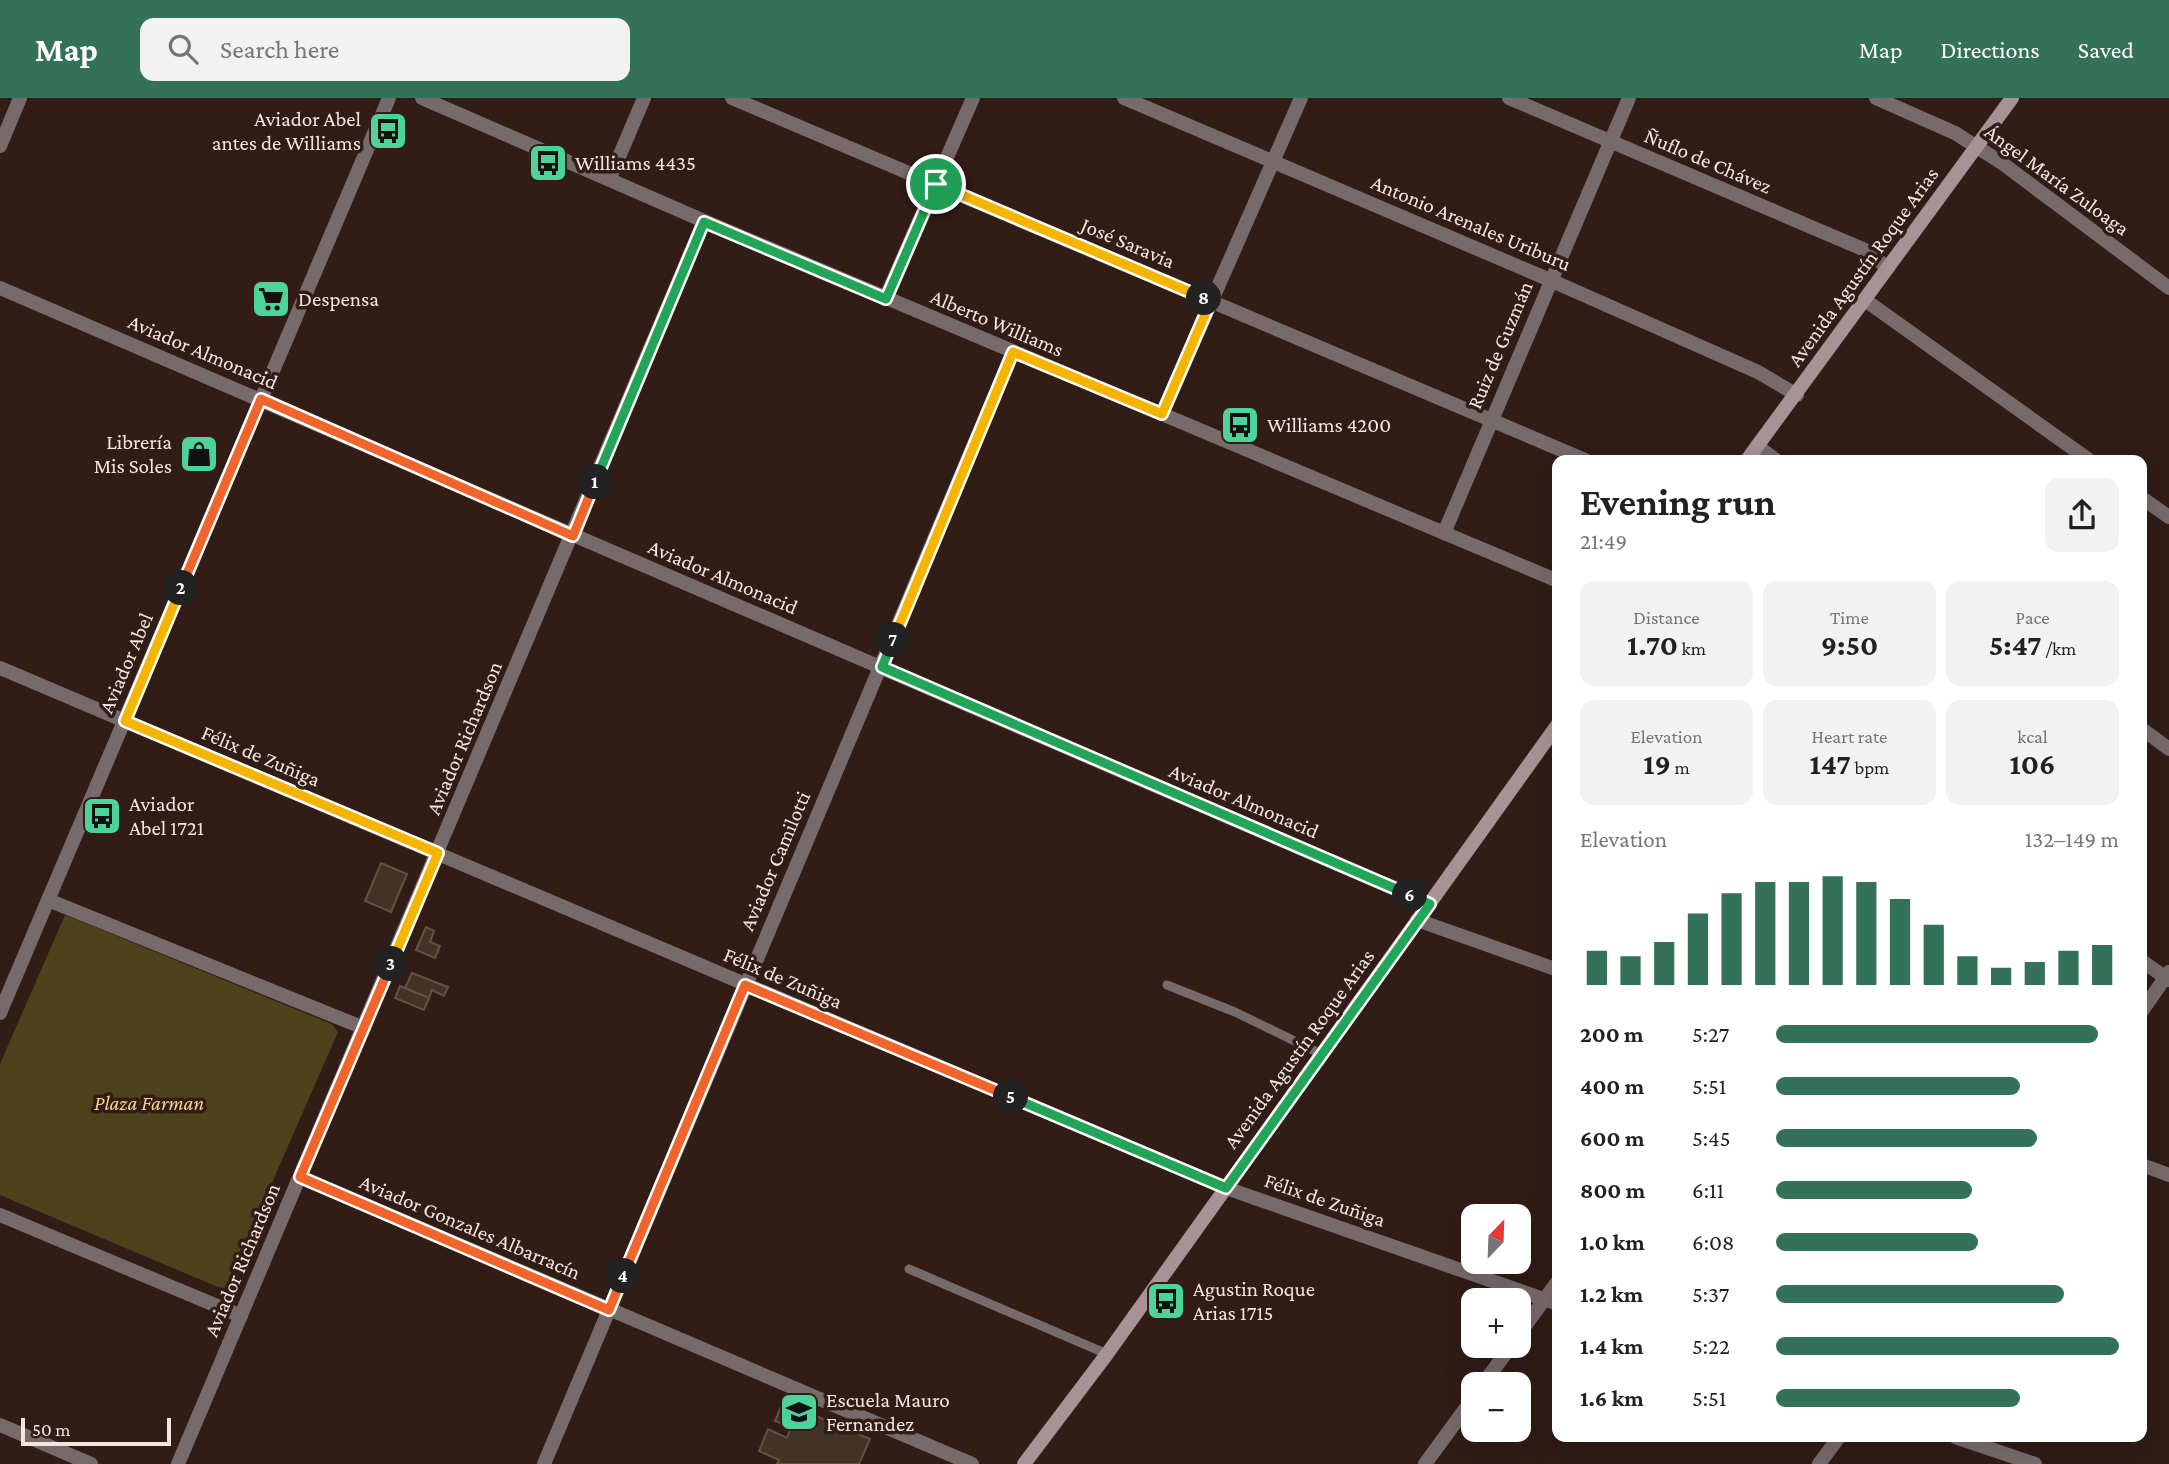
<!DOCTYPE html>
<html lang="en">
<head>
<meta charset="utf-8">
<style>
	:root { --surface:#fff; --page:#f2f2f2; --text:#202124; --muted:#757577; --accent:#347159 }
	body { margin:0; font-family:"Crimson Pro",serif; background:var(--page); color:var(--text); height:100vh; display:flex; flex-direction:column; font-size:26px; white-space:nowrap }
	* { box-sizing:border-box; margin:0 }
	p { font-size:23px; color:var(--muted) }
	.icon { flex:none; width:38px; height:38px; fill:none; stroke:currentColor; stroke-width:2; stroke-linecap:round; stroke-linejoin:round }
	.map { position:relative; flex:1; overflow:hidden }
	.drawer { position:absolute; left:1552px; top:357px; width:595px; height:987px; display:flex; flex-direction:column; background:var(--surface); border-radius:14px; box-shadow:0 7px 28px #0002 }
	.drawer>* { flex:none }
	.needle { width:46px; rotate:23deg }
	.buttons { position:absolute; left:1461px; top:1106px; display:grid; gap:14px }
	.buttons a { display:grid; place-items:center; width:70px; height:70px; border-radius:14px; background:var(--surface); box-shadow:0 7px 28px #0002; font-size:35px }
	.scale { position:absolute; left:21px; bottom:18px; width:150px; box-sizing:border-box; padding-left:7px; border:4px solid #f4e5e1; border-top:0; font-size:19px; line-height:24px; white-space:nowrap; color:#f4e5e1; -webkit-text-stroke:5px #311c16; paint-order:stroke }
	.pin { position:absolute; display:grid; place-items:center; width:60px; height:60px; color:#fff; margin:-30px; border:4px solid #fff; border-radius:50%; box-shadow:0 2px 7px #0007 }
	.km { position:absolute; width:35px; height:35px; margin:-18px; border-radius:50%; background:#222; color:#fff; font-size:19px; line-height:35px; text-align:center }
	.round { display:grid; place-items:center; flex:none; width:74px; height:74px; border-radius:14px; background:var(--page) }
	.head { display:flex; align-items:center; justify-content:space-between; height:119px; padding:0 28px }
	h1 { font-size:38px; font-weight:700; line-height:52px }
	.stats { display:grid; grid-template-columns:repeat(3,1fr); gap:10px; height:119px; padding:7px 28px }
	.stats div { display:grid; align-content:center; border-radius:14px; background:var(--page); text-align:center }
	.stats b { font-size:30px; font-weight:700 }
	.stats small { font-size:19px; font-weight:400 }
	.stats p { font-size:19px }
	.chart { height:196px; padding:14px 28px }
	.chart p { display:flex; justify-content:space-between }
	.chart svg { width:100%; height:126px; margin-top:7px; stroke:var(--accent); stroke-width:6 }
	ul { padding:0 28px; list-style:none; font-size:23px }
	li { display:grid; grid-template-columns:112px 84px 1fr; align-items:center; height:52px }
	li i { height:18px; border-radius:9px; background:var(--accent) }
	header { display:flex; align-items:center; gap:42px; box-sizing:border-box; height:98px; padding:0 35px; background:var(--accent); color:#fff }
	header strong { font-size:33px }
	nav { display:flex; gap:38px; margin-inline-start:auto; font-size:24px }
	.search { width:490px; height:63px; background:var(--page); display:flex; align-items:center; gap:18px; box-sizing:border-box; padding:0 24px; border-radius:14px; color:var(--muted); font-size:26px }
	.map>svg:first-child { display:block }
	.green { fill:#50411d }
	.building { fill:#443324; stroke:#645142; stroke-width:2 }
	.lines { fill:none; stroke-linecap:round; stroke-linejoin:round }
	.lane { stroke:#776a6b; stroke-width:9 }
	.street { stroke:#776a6b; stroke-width:14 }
	.secondary { stroke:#a79395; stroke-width:14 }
	.split-1-casing { stroke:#fff; stroke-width:14 }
	.split-2-casing { stroke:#fff; stroke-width:14 }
	.split-3-casing { stroke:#fff; stroke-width:14 }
	.split-4-casing { stroke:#fff; stroke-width:14 }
	.split-5-casing { stroke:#fff; stroke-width:14 }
	.split-6-casing { stroke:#fff; stroke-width:14 }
	.split-7-casing { stroke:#fff; stroke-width:14 }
	.split-8-casing { stroke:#fff; stroke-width:14 }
	.split-9-casing { stroke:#fff; stroke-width:14 }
	.split-1 { stroke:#22a559; stroke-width:9 }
	.split-2 { stroke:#f0652b; stroke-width:9 }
	.split-3 { stroke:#f5b400; stroke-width:9 }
	.split-4 { stroke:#f0652b; stroke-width:9 }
	.split-5 { stroke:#f0652b; stroke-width:9 }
	.split-6 { stroke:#22a559; stroke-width:9 }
	.split-7 { stroke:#22a559; stroke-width:9 }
	.split-8 { stroke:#f5b400; stroke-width:9 }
	.split-9 { stroke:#f5b400; stroke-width:9 }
	.labels { text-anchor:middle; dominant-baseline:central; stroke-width:7; stroke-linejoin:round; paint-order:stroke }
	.poi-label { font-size:21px; fill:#f4e5e1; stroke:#311c16; text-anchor:start }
	.street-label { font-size:21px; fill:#f4e5e1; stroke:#311c16 }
	.park-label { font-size:21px; font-style:italic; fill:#f3d288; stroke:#311c16 }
</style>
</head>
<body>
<header>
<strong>Map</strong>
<div class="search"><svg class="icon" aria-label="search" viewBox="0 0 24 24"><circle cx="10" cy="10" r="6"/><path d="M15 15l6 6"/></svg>Search here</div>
<nav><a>Map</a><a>Directions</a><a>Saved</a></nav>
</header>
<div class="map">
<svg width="2169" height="1366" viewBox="0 0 2169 1366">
	<rect width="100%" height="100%" fill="#311c16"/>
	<polygon class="green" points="65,817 332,926 338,934 225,1192 0,1097 0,966"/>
	<g class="building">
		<polygon points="381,765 407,776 391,814 365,803"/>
		<polygon points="426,829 434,833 430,844 440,848 435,860 416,852"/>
		<polygon points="412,875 448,889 444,898 432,892 429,900 405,890"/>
		<polygon points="400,888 429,900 424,912 395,900"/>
		<polygon points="783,1304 870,1341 859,1366 777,1366 779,1362 759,1353 768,1331 787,1340 791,1329 775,1323"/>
	</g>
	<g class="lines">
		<g class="lane">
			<polyline points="1167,887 1235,914 1321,956"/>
			<polyline points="909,1171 1107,1256"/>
		</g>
		<g class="street">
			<polyline points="422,0 704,123 1558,483"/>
			<polyline points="732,0 1585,362"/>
			<polyline points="1124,0 1550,182 1758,274 1797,297"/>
			<polyline points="1509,0 1865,152 1888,170"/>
			<polyline points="1876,0 1955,35 2002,65 2169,190"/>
			<polyline points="0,48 20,0"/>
			<polyline points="610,80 644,0"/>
			<polyline points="0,190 1430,806"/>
			<polyline points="885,201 973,0"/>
			<polyline points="1865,202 2089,362"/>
			<polyline points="1162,316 1301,0"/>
			<polyline points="1757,348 1776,362"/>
			<polyline points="2142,400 2169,419"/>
			<polyline points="1444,435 1629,0"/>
			<polyline points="0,570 1226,1090 1558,1206"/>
			<polyline points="2142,631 2169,651"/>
			<polyline points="48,802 364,930"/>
			<polyline points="1417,822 1558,872"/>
			<polyline points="2142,863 2169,882"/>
			<polyline points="2142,913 2169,874"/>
			<polyline points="0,915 389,0"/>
			<polyline points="2142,1067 2169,1077"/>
			<polyline points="300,1079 972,1366"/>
			<polyline points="0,1117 241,1218"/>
			<polyline points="1519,1236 1558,1183"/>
			<polyline points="1483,1286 1511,1248"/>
			<polyline points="0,1327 91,1366"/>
			<polyline points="1955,1339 2035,1366"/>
			<polyline points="178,1366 704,123"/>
			<polyline points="544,1366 1013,254"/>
			<polyline points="1425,1366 1474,1299"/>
			<polyline points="1819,1366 1839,1339"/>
		</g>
		<g class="secondary">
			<polyline points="1747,362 2012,0"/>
			<polyline points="1024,1366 1107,1256 1558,626"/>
		</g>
	</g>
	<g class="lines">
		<defs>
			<polyline id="split-1" points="595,384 704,124 886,201 936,86"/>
			<polyline id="split-2" points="181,490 261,301 573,438 595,384"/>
			<polyline id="split-3" points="181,490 125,623 438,755 391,866"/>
			<polyline id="split-4" points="391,866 300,1079 609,1212 623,1178"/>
			<polyline id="split-5" points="623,1178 745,887 1011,999"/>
			<polyline id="split-6" points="1011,999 1226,1090 1430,806 1410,797"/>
			<polyline id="split-7" points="893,542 882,569 1410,797"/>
			<polyline id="split-8" points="893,542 1013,254 1162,316 1211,203 1204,200"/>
			<polyline id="split-9" points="936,86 1204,200"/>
		</defs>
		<use href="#split-1" class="split-1-casing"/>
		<use href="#split-2" class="split-2-casing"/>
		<use href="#split-3" class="split-3-casing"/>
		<use href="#split-4" class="split-4-casing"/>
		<use href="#split-5" class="split-5-casing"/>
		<use href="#split-6" class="split-6-casing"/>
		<use href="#split-7" class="split-7-casing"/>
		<use href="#split-8" class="split-8-casing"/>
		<use href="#split-9" class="split-9-casing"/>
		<use href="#split-1" class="split-1"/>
		<use href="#split-2" class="split-2"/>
		<use href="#split-3" class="split-3"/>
		<use href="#split-4" class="split-4"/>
		<use href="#split-5" class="split-5"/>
		<use href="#split-6" class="split-6"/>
		<use href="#split-7" class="split-7"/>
		<use href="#split-8" class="split-8"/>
		<use href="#split-9" class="split-9"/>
	</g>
	<defs>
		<symbol id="bus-square" viewBox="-11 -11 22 22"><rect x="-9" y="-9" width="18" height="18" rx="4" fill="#4dd39a" stroke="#311c16"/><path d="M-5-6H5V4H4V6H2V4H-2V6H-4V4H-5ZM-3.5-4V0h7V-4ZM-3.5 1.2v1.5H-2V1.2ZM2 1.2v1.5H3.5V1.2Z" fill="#111"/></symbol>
		<symbol id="supermarket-square" viewBox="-11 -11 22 22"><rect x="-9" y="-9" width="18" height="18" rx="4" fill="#4dd39a" stroke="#311c16"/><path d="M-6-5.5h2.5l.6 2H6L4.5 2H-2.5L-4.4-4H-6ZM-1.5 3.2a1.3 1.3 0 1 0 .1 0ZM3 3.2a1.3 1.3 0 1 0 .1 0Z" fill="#111"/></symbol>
		<symbol id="shop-square" viewBox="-11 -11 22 22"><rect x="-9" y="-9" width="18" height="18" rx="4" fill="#4dd39a" stroke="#311c16"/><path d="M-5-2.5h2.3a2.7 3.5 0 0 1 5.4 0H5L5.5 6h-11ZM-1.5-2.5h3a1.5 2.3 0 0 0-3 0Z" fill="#111"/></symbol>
		<symbol id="school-square" viewBox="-11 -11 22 22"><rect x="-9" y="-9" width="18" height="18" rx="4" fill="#4dd39a" stroke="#311c16"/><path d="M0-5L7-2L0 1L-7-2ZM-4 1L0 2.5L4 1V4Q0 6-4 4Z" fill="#111"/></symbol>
	</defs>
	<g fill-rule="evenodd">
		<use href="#bus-square" x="366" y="11" width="44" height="44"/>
		<use href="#bus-square" x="526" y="43" width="44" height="44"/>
		<use href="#supermarket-square" x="249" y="179" width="44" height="44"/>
		<use href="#bus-square" x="1218" y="305" width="44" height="44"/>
		<use href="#shop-square" x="177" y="334" width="44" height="44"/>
		<use href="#bus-square" x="80" y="696" width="44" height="44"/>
		<use href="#bus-square" x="1144" y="1181" width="44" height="44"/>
		<use href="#school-square" x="777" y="1292" width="44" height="44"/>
	</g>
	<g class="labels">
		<g class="poi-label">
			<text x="361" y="21" text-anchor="end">Aviador Abel<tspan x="361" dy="24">antes de Williams</tspan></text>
			<text x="575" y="65">Williams 4435</text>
			<text x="298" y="201">Despensa</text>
			<text x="1267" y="327">Williams 4200</text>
			<text x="172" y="344" text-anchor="end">Librería<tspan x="172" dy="24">Mis Soles</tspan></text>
			<text x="129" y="706">Aviador<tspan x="129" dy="24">Abel 1721</tspan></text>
			<text x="1193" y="1191">Agustin Roque<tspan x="1193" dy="24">Arias 1715</tspan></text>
			<text x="826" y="1302">Escuela Mauro<tspan x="826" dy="24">Fernandez</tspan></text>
		</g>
		<g class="street-label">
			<text transform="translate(1708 63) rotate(23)">Ñuflo de Chávez</text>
			<text transform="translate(2057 82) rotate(36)">Ángel María Zuloaga</text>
			<text transform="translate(1471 125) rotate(23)">Antonio Arenales Uriburu</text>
			<text transform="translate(1128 145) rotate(23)">José Saravia</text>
			<text transform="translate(1863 169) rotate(-54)">Avenida Agustín Roque Arias</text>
			<text transform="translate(997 225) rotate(23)">Alberto Williams</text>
			<text transform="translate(1500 247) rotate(-67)">Ruiz de Guzmán</text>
			<text transform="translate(203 254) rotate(23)">Aviador Almonacid</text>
			<text transform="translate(723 479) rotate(23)">Aviador Almonacid</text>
			<text transform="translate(126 565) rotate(-67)">Aviador Abel</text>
			<text transform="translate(464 640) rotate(-67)">Aviador Richardson</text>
			<text transform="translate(261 658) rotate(23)">Félix de Zuñiga</text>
			<text transform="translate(1244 703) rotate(23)">Aviador Almonacid</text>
			<text transform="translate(775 763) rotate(-67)">Aviador Camilotti</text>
			<text transform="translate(783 880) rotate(23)">Félix de Zuñiga</text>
			<text transform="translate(1299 951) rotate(-54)">Avenida Agustín Roque Arias</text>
			<text transform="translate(1325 1102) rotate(19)">Félix de Zuñiga</text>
			<text transform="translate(470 1129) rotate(23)">Aviador Gonzales Albarracín</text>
			<text transform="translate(242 1162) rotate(-67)">Aviador Richardson</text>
		</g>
		<g class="park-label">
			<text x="149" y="1005">Plaza Farman</text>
		</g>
	</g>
</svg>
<div class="buttons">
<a><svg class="needle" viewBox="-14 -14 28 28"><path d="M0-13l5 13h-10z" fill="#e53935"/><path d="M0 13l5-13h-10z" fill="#757577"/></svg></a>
<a>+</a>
<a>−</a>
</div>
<div class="scale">50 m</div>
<div class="pin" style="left:936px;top:86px;background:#1e9e55"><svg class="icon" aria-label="arrive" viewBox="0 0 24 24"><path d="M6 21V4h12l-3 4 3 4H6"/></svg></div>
<b class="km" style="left:595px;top:384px">1</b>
<b class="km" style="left:181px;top:490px">2</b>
<b class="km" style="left:391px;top:866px">3</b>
<b class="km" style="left:623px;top:1178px">4</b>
<b class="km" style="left:1011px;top:999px">5</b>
<b class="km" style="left:1410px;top:797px">6</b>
<b class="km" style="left:893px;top:542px">7</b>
<b class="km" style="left:1204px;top:200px">8</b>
<section class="drawer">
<div class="head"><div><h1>Evening run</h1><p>21:49</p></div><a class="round"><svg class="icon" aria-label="share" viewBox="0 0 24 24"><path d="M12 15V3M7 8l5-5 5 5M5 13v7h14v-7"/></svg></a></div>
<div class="stats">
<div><p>Distance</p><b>1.70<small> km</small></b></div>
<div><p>Time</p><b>9:50</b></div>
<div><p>Pace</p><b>5:47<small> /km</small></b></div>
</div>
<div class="stats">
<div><p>Elevation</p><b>19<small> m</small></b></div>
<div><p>Heart rate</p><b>147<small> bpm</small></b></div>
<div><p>kcal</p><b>106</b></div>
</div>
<div class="chart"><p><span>Elevation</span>132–149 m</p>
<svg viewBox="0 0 160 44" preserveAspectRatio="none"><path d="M5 44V32M15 44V34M25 44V29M35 44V19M45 44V12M55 44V8M65 44V8M75 44V6M85 44V8M95 44V14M105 44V23M115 44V34M125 44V38M135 44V36M145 44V32M155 44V30"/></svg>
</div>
<ul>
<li><b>200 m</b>5:27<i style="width:94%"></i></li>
<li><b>400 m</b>5:51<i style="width:71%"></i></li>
<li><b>600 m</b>5:45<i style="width:76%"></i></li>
<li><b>800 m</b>6:11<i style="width:57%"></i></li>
<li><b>1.0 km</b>6:08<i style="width:59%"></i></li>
<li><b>1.2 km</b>5:37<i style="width:84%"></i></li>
<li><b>1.4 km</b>5:22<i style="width:100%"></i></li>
<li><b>1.6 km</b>5:51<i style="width:71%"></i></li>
</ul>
</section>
</div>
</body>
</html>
